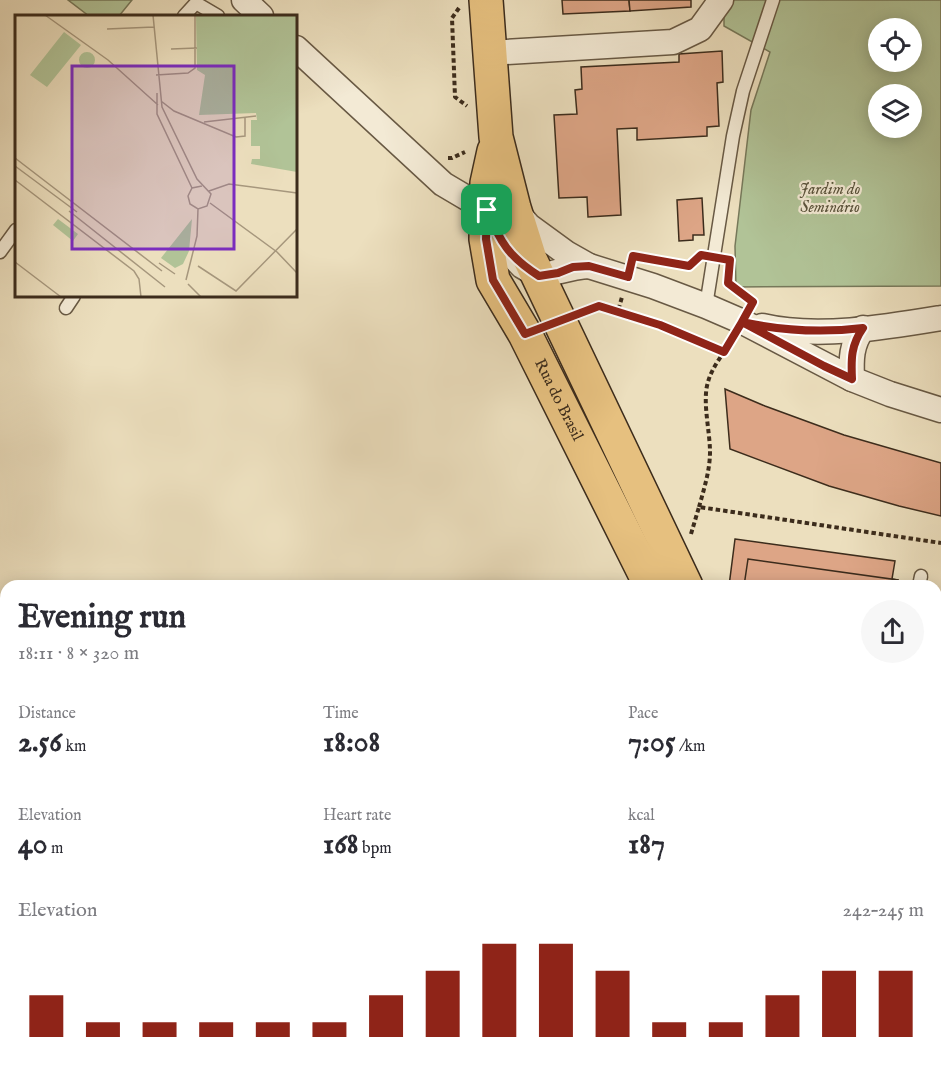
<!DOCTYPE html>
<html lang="en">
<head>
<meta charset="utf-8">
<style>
	:root { --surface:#fff; --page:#f7f7f7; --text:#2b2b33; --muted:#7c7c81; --accent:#8f2418 }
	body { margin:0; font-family:"IM FELL English",serif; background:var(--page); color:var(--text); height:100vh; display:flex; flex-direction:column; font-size:22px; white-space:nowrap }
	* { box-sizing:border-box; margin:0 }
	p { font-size:20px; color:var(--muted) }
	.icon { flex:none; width:33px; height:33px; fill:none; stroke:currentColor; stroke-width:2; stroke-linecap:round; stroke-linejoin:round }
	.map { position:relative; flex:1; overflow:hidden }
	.sheet { position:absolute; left:0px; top:580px; width:942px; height:488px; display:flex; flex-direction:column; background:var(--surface); border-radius:18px 18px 0 0; box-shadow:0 3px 15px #0003 }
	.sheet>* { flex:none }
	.buttons { position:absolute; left:868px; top:18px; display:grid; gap:12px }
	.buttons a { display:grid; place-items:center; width:54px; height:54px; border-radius:50%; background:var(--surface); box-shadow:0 3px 15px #0003; font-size:30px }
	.pin { position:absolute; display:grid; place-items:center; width:51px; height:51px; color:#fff; margin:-26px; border-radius:12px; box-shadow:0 3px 9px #0006 }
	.round { display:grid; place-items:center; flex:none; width:63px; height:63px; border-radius:32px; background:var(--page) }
	.headline { display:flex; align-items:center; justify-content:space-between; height:102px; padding:0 18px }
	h1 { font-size:33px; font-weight:700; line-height:45px }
	.metrics { display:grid; grid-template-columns:repeat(3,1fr); gap:9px; height:102px; padding:6px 18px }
	.metrics div { display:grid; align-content:center }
	.metrics b { font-size:30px; font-weight:700 }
	.metrics small { font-size:16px; font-weight:400 }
	.metrics p { font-size:16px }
	.chart { height:168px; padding:12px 18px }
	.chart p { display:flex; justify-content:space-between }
	.chart svg { width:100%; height:108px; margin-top:6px; stroke:var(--accent); stroke-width:6 }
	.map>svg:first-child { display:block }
	.green { fill:#b1c397; stroke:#76785a; stroke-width:1.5; fill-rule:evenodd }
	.building { fill:#dda586; stroke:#3c2c1c; stroke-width:1.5 }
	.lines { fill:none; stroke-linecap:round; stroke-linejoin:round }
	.lane-casing { stroke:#685944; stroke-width:15 }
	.street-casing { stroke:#685944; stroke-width:27 }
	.primary-casing { stroke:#3c2c1c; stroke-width:36 }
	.highway-casing { stroke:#3c2c1c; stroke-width:36 }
	.path { stroke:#3c2c1c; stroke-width:4; stroke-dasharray:4.5 3; stroke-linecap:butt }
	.lane { stroke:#f3ead5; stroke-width:12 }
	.street { stroke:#f3ead5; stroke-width:24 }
	.primary { stroke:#e6c07f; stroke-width:33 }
	.highway { stroke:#e6c07f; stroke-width:33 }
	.route-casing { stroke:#fff; stroke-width:12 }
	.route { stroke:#8f2418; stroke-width:8 }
	.labels { text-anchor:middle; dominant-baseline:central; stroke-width:4.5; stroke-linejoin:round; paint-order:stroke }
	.park-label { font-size:16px; font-style:italic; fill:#59523b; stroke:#f3ead5 }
	.street-label { font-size:16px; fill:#3c2c1c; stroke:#f3ead5 }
	.inset-road { fill:none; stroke:#a6977d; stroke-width:1.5 }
	.view { fill:#7b2cbf; fill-opacity:0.15; stroke:#7b2cbf; stroke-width:3 }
	.inset-edge { fill:none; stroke:#3c2c1c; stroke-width:3 }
</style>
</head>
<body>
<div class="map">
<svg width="941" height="1067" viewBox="0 0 941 1067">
	<rect width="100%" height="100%" fill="#ecdfbe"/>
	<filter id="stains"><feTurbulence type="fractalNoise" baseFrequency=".00333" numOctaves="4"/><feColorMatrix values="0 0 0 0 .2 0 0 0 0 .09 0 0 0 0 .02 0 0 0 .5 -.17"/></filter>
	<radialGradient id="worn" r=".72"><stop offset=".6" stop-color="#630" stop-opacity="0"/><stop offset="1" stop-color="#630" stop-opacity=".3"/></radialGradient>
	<g class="green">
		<polygon points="68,0 132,0 119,16 89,16"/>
		<path d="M 734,0 L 941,0 L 941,286 L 736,287 L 735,246 L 751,110 L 770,52 L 724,26 L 724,16 ZM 879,28 L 912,28 L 912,62 L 879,62 ZM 879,94 L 912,94 L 912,128 L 879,128 Z"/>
		<polygon points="0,955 6,960 6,1015 3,1019 0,1016"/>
		<polygon points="560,1062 683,1062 682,1067 556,1067"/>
	</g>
	<g class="building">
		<polygon points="562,0 629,0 630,11 563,14"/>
		<polygon points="629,0 691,0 691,7 630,11"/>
		<polygon points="722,51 723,82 717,83 719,126 707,127 707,136 637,140 637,128 617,129 621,215 588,217 587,197 559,198 554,115 577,114 575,90 582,89 581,67 679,62 679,54"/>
		<polygon points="702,198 704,235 693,235 693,240 679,241 677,200"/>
		<polygon points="725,389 765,406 844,435 941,463 941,516 899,506 829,486 730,449"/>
		<polygon points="735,539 895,561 892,579 898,580 897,586 729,586"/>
		<polygon points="748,559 898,580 897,586 744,586"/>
		<polygon points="938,704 941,706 941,784 936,790 936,707"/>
		<polygon points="936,987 941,991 941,1026 936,1032"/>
		<polygon points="87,1062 126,1062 122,1067 94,1067"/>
	</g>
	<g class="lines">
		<defs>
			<g id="lane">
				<polyline points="184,16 196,3 218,16"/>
				<polyline points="0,252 16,230"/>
				<polyline points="706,306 733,136 743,91 773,0"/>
				<polyline points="66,308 74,296"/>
				<polyline points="919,586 921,576"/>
			</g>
			<g id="street">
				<polyline points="244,0 261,16"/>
				<path d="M 296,48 L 443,184 L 487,210 L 504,247 L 522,266 L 539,276 C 556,273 571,267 589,266"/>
				<polyline points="489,53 673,42 700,29 721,0"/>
				<polyline points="517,212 529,226 566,253 589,266 653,286 706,306 743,322 852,379 890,394 941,410"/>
				<path d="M 762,326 C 817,339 887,327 941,318"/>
				<path d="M 852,379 C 851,359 851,345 863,328"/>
				<polyline points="936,690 941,691"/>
				<polyline points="936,897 941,901"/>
				<polyline points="0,925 6,930"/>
				<polyline points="178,1062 185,1067"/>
			</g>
			<g id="primary">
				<polyline points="486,0 496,137 514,208 530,259 686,586"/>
				<path id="s1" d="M 494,151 L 487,183 L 486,239 L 493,280 L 525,334 L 651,586"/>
				<polyline points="711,1067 712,1062"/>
			</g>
			<g id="highway">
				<polyline points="0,795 6,800"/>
				<polyline points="0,833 6,838"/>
				<polyline points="0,862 6,868"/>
				<polyline points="255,1062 262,1067"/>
				<polyline points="298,1062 305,1067"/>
				<polyline points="344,1062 350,1067"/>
				<polyline points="386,1062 393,1067"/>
			</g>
		</defs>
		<use href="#lane" class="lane-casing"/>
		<use href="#street" class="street-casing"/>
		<use href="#primary" class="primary-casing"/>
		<use href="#highway" class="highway-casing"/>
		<g class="path">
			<polyline points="459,8 452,18 455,97 467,106"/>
			<polyline points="448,158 452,158 465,152"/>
			<polyline points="649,259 689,266 695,260"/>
			<polyline points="728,281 728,283 746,297"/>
			<polyline points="618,311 690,336 724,352"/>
			<polyline points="584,312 599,306 618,311 622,297"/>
			<path d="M 699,507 C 704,489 710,470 710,452 C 710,431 702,401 708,382 C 712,367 723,354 732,341"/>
			<polyline points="691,534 699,507 941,543"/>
			<polyline points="0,1020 6,1023"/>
		</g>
		<use href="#lane" class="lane"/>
		<use href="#street" class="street"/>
		<use href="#primary" class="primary"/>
		<use href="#highway" class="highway"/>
	</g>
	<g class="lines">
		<defs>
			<path id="route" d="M 487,210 L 486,239 L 493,280 L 525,334 L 599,306 L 660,325 L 724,352 L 742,322 L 824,366 L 852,379 C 851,359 851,345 863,328 C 822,333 783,331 742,322 L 753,302 L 728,283 L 730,260 L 701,255 L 689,266 L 633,256 L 628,277 L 589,266 L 573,267 L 558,273 L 539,276 C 509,257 500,242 487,210"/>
		</defs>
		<use href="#route" class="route-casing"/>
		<use href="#route" class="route"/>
	</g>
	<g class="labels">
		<g class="park-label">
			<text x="830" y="190">Jardim do<tspan x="830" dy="18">Seminário</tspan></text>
		</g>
		<g class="street-label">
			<text stroke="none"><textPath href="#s1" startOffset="267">Rua do Brasil</textPath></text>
		</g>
	</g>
	<g transform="translate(15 15)">
		<rect width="282" height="282" fill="#ecdfbe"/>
		<path d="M 181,0 L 282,0 L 282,157 L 236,149 L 237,144 L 245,144 L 245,131 L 236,131 L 236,105 L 242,105 L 241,98 L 184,100 L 190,60 L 182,55 ZM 49,17 L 66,30 L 32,72 L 15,60 ZM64 45a8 8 0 1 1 16 0a8 8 0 1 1-16 0ZM 43,204 L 63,219 L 58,226 L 38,210 ZM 177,204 L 174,236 L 168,249 L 160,253 L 146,243 Z" fill="#b1c397"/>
		<path class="inset-road" d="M 30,0 L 93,45 L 143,90M 138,0 L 147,92 L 182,164 L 196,179 L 192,191 L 183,194 L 175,189 L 173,181 L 177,173 L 187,171M 92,14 L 139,12M 156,34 L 182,33M 141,60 L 173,58 L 180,53 L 180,0M 142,78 L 142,99 L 177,173M 146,86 L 159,96 L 221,122 L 230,121 L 230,103M 189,107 L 241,101M 0,143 L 147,256M 0,151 L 62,197M 0,165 L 119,256 L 124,264 L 126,282M 194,176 L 214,169 L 282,178M 195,188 L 262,237 L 282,258M 54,196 L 150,272M 0,247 L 46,282M 144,248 L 160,259M 183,251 L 221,276 L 282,214M 171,265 L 182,221 L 183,194M 173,269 L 186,282"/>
		<path class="view" d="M 57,51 L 219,51 L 219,234 L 57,234 Z"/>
		<rect width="282" height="282" class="inset-edge"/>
	</g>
	<rect width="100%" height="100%" filter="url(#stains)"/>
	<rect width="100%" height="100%" fill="url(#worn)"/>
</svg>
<div class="buttons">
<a><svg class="icon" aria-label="locate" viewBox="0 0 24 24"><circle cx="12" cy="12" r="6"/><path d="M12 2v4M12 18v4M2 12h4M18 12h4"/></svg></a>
<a><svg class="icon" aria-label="layers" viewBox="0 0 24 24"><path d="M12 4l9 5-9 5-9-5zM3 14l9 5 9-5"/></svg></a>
</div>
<div class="pin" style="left:487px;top:210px;background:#1e9e55"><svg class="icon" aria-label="arrive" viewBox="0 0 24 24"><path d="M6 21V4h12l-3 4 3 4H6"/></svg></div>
<section class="sheet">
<div class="headline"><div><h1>Evening run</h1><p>18:11 · 8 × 320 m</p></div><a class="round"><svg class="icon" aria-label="share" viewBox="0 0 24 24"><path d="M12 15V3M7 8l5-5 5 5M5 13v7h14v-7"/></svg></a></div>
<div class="metrics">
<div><p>Distance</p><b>2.56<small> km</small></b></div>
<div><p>Time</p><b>18:08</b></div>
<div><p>Pace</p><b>7:05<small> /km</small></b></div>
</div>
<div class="metrics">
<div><p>Elevation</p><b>40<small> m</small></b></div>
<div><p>Heart rate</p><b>168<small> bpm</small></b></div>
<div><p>kcal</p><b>187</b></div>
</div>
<div class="chart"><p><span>Elevation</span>242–245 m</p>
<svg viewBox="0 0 160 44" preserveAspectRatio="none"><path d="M5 44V27M15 44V38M25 44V38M35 44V38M45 44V38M55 44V38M65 44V27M75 44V17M85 44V6M95 44V6M105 44V17M115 44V38M125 44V38M135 44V27M145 44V17M155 44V17"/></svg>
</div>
</section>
</div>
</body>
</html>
